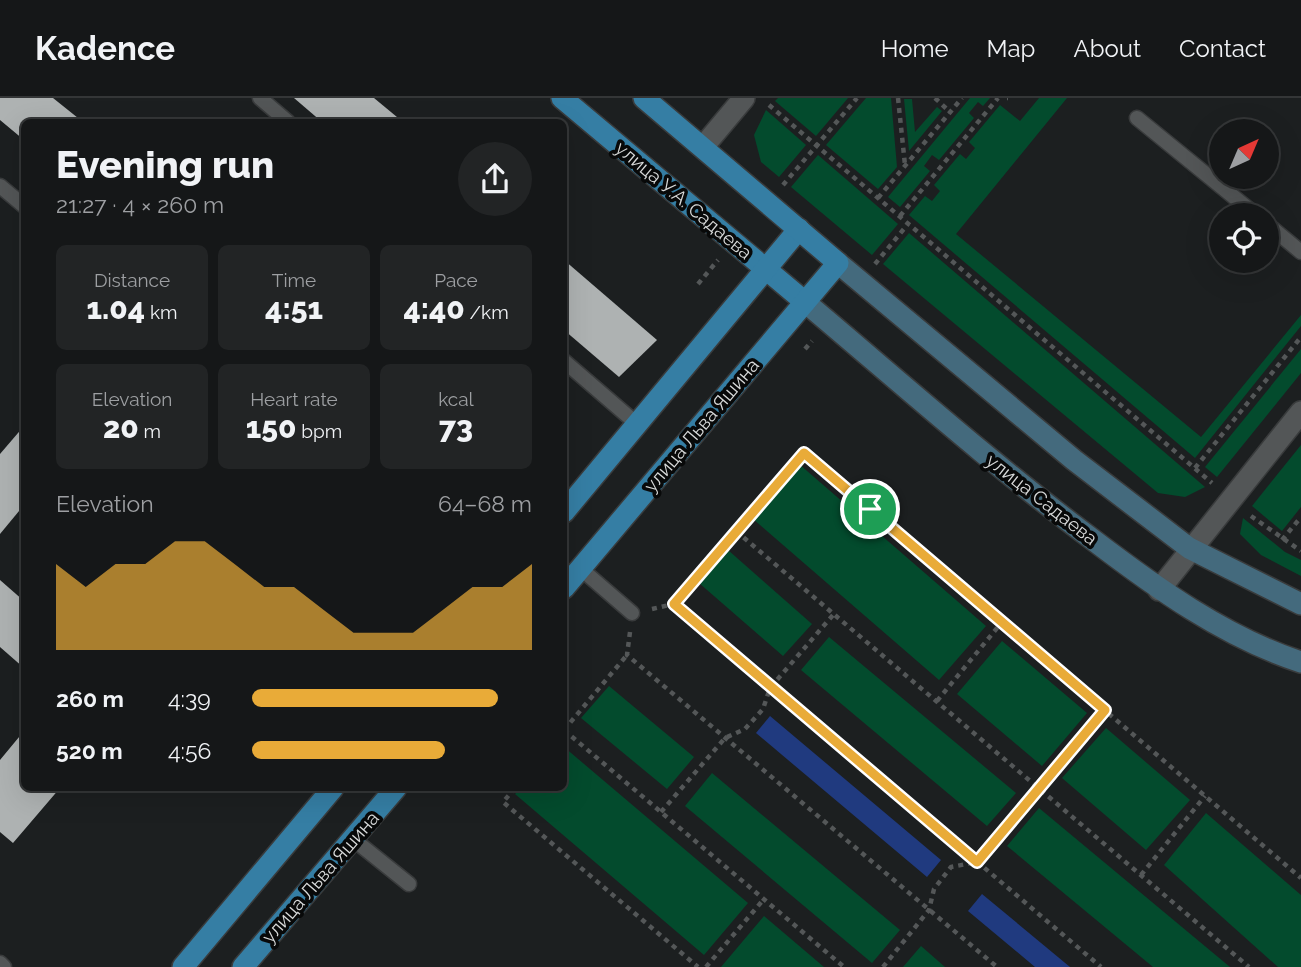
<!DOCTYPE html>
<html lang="en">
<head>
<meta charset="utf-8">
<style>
	:root { --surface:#151718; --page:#222425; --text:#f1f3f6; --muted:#9d9fa2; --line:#343637; --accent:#e9ab38 }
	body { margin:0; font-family:Raleway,sans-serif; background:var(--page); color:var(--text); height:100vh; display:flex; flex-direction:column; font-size:26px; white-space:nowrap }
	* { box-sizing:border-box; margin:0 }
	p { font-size:23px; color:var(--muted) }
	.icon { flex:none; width:38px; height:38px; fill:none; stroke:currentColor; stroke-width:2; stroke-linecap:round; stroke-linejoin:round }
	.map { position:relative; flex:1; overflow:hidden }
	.panel { position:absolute; left:21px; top:21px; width:546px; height:672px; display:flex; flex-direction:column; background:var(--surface); border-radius:10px; box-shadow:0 7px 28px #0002,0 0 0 2px var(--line) }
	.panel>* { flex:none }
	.needle { width:46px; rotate:44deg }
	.controls { position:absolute; left:1209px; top:21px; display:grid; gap:14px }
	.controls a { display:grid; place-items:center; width:70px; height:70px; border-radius:50%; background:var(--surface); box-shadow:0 7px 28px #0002,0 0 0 2px var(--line); font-size:35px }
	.pin { position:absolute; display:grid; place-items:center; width:60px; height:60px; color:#fff; margin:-30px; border:4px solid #fff; border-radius:50%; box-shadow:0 2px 7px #0007 }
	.round { display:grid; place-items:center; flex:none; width:74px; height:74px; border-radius:37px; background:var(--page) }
	.headline { display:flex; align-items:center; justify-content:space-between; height:119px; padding:0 35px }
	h1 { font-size:38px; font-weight:800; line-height:52px }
	.figures { display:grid; grid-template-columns:repeat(3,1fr); gap:10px; height:119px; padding:7px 35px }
	.figures div { display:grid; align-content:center; border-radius:10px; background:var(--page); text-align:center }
	.figures b { font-size:30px; font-weight:800 }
	.figures small { font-size:19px; font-weight:400 }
	.figures p { font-size:19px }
	.chart { height:196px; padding:14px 35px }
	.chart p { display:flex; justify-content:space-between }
	.chart svg { width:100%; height:126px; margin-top:7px; fill:var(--accent); opacity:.7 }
	ul { padding:0 35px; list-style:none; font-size:23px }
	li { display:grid; grid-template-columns:112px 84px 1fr; align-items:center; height:52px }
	li i { height:18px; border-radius:9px; background:var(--accent) }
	header { display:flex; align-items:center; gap:42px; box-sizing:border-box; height:98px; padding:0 35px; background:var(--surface); border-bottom:2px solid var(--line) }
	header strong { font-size:33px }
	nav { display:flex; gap:38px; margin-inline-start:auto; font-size:24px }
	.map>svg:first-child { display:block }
	.green { fill:#034b2d }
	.water { fill:#203a7f }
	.building { fill:#aeb2b2 }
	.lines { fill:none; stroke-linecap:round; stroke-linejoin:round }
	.lane-casing { stroke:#393b3c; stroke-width:17 }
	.street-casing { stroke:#393b3c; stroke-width:24 }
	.secondary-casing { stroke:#393b3c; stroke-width:24 }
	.primary-casing { stroke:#393b3c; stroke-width:24 }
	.path { stroke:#545758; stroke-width:4.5; stroke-dasharray:5 5; stroke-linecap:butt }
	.lane { stroke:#535657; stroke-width:14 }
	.street { stroke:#535657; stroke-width:21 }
	.secondary { stroke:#446a7d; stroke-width:21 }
	.primary { stroke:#357ea4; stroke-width:21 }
	.route-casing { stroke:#fff; stroke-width:14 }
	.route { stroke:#e9ab38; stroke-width:9 }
	.labels { text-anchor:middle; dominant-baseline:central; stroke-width:7; stroke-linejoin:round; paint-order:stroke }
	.street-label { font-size:19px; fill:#d7d9d9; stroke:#080909 }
</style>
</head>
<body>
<header>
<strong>Kadence</strong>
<nav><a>Home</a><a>Map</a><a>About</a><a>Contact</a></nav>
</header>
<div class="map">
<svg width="1301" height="869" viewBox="0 0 1301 869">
	<rect width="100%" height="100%" fill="#1c1f20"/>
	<g class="green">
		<polygon points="778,0 848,0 816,38 775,3"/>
		<polygon points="866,0 891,0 897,69 878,91 826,47"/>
		<polygon points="970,0 990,0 983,8 978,4 969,15 974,20 939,62 932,57 924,68 930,73 900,109 888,99"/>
		<polygon points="1039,0 1067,0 956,136 1201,339 1301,217 1301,228 1195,360 909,117 925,98 932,103 940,93 934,87 960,56 966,61 975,50 969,44 1000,7 1020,23"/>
		<polygon points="904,1 912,1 915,34 937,9 942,13 909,53"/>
		<polygon points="766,12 806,47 779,79 761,64 754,37"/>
		<polygon points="818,57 898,126 872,157 791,89"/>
		<polygon points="909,135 1205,389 1185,399 1158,395 883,166"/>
		<polygon points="1301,251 1301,275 1217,379 1205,369"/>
		<polygon points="1301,347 1301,409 1282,433 1252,408"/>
		<polygon points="799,366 986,528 939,582 752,420"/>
		<polygon points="1243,420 1285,454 1301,462 1301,478 1261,457 1240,436"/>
		<polygon points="728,452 812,526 783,558 699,485"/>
		<polygon points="829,539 1016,695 987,728 801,572"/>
		<polygon points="1002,543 1087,615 1042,668 957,596"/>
		<polygon points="609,588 694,659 667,691 581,620"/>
		<polygon points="1106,630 1190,702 1146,752 1062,680"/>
		<polygon points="564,649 748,805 704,857 515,696 521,690 564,690"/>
		<polygon points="712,675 900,832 872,865 685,708"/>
		<polygon points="1039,710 1230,869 1153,869 1007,748"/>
		<polygon points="1206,715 1301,797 1301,869 1278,869 1164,767"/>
		<polygon points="764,818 824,869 721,869"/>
		<polygon points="921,848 945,869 903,869"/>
	</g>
	<g class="water">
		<polygon points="770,618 941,762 927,779 756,635"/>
		<polygon points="982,796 1070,869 1035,869 968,813"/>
	</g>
	<g class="building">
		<polygon points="0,0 53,0 83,24 24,24 24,42 0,22"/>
		<polygon points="294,0 374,0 403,24 322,24"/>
		<polygon points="564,162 657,242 619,279 564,232"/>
		<polygon points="24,328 24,407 0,436 0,356"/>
		<polygon points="0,482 24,503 24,570 0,549"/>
		<polygon points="24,633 24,690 60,690 13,745 0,734 0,662"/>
	</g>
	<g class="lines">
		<defs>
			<g id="lane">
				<polyline points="260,0 288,24"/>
				<polyline points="1137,20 1256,117"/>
				<polyline points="0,88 24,108"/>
				<polyline points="1267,126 1301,154"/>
				<polyline points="564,263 637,326"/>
				<polyline points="580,470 632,515"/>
				<polyline points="353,741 409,786"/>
				<polyline points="0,865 4,869"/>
			</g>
			<g id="street">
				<polyline points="703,49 744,0"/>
				<polyline points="1159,492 1301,314"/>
			</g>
			<g id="secondary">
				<polyline points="838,165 1074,362 1189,450 1301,506"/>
				<path d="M 805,204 C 900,284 993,367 1092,441 C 1155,489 1224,539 1301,564"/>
			</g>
			<g id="primary">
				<polyline points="562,0 805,204"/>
				<polyline points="564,414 799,131"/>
				<polyline points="564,490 838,165 644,0"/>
				<polyline points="183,869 333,690"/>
				<polyline points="243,869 396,690"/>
			</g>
		</defs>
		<use href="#lane" class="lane-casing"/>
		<use href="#street" class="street-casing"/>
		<use href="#secondary" class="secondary-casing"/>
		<use href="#primary" class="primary-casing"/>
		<g class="path">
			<polyline points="898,0 905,67"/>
			<polyline points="935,0 950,14"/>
			<polyline points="1007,0 1008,0"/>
			<polyline points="769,7 1212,385"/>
			<polyline points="783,87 857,0"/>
			<polyline points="878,100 962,0"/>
			<polyline points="900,118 998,0"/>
			<polyline points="875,166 908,126"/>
			<polyline points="698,186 718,162"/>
			<polyline points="805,251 812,243"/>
			<polyline points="1195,370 1301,239"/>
			<polyline points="1251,418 1301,453"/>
			<polyline points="736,433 1249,869"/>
			<polyline points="1282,442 1301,419"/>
			<polyline points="674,506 804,355 1301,780"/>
			<polyline points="652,511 674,506 1101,869"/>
			<polyline points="630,534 627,557 997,869"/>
			<polyline points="937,603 1002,524"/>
			<polyline points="564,632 844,869"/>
			<polyline points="564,632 627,557"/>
			<polyline points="515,690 503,704 698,869"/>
			<polyline points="661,714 725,640 745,631 763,611 770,590 833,517"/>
			<polyline points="1141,777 1205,698"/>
			<polyline points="706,869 764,801"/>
			<polyline points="883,869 929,812 934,791 951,769 977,764 1105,612"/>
		</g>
		<use href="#lane" class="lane"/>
		<use href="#street" class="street"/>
		<use href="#secondary" class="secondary"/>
		<use href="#primary" class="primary"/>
	</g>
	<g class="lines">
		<defs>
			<polygon id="route" points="804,355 1105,612 977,764 674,506"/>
		</defs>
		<use href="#route" class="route-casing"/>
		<use href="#route" class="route"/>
	</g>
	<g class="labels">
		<g class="street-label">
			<text transform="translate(684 102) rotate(40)">улица У.А. Садаева</text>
			<text transform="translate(701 327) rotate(-50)">улица Льва Яшина</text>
			<text transform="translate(1042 401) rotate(38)">улица Садаева</text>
			<text transform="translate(320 779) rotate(-49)">улица Льва Яшина</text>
		</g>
	</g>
</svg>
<div class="controls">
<a><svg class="needle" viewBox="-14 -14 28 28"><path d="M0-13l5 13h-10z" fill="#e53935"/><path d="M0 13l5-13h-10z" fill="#9d9fa2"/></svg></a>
<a><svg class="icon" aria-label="locate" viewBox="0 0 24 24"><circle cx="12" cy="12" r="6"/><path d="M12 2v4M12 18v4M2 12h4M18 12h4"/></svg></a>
</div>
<div class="pin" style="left:870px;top:411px;background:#1e9e55"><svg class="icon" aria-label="arrive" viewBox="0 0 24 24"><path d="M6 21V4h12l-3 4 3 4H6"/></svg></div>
<section class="panel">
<div class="headline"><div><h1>Evening run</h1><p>21:27 · 4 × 260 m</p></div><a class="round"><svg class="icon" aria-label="share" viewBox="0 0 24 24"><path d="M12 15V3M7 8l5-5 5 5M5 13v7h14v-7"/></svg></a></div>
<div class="figures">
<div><p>Distance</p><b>1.04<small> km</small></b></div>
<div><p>Time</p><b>4:51</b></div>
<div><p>Pace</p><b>4:40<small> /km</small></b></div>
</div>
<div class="figures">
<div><p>Elevation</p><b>20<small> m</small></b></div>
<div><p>Heart rate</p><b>150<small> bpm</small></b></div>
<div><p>kcal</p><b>73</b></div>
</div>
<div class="chart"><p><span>Elevation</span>64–68 m</p>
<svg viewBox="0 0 160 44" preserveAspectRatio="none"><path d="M0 44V14L10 22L20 14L30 14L40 6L50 6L60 14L70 22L80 22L90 30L100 38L110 38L120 38L130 30L140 22L150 22L160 14V44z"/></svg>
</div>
<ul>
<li><b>260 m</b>4:39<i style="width:88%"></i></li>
<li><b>520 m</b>4:56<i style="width:69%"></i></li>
</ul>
</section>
</div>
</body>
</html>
